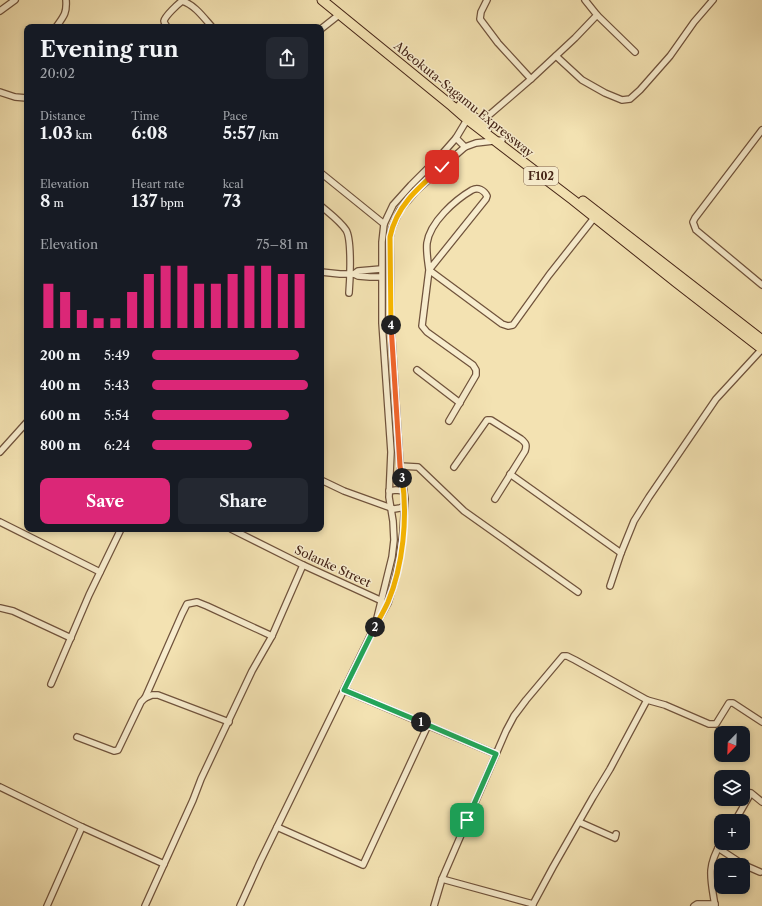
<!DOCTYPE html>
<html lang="en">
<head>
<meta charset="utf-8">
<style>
	:root { --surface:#171b24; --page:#242831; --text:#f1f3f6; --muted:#9ea1a6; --accent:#db2777 }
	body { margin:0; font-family:"Libre Caslon Text",serif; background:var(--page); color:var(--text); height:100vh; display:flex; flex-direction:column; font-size:15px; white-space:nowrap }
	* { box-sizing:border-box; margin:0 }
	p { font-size:13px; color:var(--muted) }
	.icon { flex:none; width:22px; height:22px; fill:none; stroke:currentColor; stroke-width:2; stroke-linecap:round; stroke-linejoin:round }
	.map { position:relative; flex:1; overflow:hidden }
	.side { position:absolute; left:24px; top:24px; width:300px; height:508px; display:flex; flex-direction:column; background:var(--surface); border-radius:8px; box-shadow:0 2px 6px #0003 }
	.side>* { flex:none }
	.needle { width:26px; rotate:203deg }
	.tools { position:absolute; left:714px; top:726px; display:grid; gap:8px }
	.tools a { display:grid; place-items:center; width:36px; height:36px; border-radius:8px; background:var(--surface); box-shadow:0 2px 6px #0003; font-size:20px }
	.pin { position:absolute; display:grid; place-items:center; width:34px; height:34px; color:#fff; margin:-17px; border-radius:8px; box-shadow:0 2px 6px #0006 }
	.km { position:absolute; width:20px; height:20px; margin:-10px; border-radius:50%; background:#222; color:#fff; font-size:11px; line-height:20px; text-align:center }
	.round { display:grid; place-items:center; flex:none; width:42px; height:42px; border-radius:8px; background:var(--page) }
	.overview { display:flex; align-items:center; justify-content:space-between; height:68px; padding:0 16px }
	h1 { font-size:22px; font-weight:700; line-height:30px }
	.metrics { display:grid; grid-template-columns:repeat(3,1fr); gap:6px; height:68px; padding:4px 16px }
	.metrics div { display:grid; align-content:center }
	.metrics b { font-size:17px; font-weight:700 }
	.metrics small { font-size:11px; font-weight:400 }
	.metrics p { font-size:11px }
	.chart { height:112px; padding:8px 16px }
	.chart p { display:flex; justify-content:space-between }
	.chart svg { width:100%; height:72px; margin-top:4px; stroke:var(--accent); stroke-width:6 }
	.button { display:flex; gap:8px; margin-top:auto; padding:8px 16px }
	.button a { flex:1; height:46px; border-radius:8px; background:var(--accent); color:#fff; font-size:16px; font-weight:700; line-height:46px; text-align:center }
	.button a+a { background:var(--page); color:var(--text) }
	ul { padding:0 16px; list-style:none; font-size:13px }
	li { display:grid; grid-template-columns:64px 48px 1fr; align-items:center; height:30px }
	li i { height:10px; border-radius:5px; background:var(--accent) }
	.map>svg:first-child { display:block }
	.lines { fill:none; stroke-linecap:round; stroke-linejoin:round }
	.minor-casing { stroke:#70533c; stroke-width:8 }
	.trunk-casing { stroke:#442315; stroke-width:11 }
	.minor { stroke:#f7eccd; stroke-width:5.5 }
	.trunk { stroke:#f3e2b2; stroke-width:9 }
	.split-1-casing { stroke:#fff; stroke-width:8 }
	.split-2-casing { stroke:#fff; stroke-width:8 }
	.split-3-casing { stroke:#fff; stroke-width:8 }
	.split-4-casing { stroke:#fff; stroke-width:8 }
	.split-5-casing { stroke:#fff; stroke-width:8 }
	.split-1 { stroke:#22a559; stroke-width:5 }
	.split-2 { stroke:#22a559; stroke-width:5 }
	.split-3 { stroke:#f5b400; stroke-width:5 }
	.split-4 { stroke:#f0652b; stroke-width:5 }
	.split-5 { stroke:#f5b400; stroke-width:5 }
	.labels { text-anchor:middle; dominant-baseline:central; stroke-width:3; stroke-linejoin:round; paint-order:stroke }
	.shield { fill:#f7eccd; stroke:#7a5f4c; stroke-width:1 }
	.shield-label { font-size:11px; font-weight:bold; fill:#442315 }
	.street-label { font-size:12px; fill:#442315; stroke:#f7eccd }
</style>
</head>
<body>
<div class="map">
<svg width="762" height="906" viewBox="0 0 762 906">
	<rect width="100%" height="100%" fill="#f3e2b2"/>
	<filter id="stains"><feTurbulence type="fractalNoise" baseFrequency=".005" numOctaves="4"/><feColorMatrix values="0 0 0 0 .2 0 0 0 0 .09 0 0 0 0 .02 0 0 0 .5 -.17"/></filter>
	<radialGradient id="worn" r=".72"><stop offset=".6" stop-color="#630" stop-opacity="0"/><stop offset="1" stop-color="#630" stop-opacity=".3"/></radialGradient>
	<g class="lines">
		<defs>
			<g id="minor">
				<polyline points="487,0 481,12 480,19 498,43 531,79"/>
				<polyline points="0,11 15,0"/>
				<polyline points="597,15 635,52"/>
				<path d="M 56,27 C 64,16 67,13 66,0"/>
				<path d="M 167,27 C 166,25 164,23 164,21 C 165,16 178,4 182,1 C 194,4 204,18 212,27"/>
				<polyline points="321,29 340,14"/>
				<polyline points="556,56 582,80 605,93 622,100 630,99 640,90 670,56 694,22 713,0"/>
				<polyline points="0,92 15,97 27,98"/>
				<polyline points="484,126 488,116 531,79 575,38 597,15 585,0"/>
				<polyline points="762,130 695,218 693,222 696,230 762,285"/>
				<polyline points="456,138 465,147"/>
				<polyline points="321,173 384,224"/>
				<path d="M 321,206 C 329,213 340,221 346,230 C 352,239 350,281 349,293"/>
				<polyline points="321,272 340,274 354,274 358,276 370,277 381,277"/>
				<polyline points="354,274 358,271 381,269"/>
				<polyline points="417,370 460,403"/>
				<path d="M 449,421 L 476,375 L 476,370 L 473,365 L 427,332 L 422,326 L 429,270 L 486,199 L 487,196 C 484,190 478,187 472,190 C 455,200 430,222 427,243 C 426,252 428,262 429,270 L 502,324 L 508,326 L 513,325 L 549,275 L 594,218"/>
				<polyline points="0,452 27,422"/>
				<polyline points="400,466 418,467 464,511 578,592"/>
				<path d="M 454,467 L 487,420 L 491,420 L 521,439 C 526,443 527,445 525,451 L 495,499"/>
				<polyline points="510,474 621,553"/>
				<polyline points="321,480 344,491 394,509 400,508 404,506"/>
				<polyline points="389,491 396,490 404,491"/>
				<polyline points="0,522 100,572"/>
				<polyline points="231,529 303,565 382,601"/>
				<polyline points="610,586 621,553 634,521 649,497 716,399 762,349"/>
				<polyline points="0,608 13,611 71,638"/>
				<polyline points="377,618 392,557 394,540 393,521 389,497 391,452 382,323 382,242 384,224 393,205 411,185 442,154 456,138 468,118"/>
				<polyline points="51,684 89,595 121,529"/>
				<polyline points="344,690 496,754"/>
				<polyline points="145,698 152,695 158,695 229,722"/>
				<polyline points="77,737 114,751 118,750 141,702 145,698 182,614 187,604 197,602 207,606 272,636"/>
				<polyline points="0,787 82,827 164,864"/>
				<polyline points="735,821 751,793 762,802"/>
				<polyline points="579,822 615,838 616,834"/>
				<polyline points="277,827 363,865 428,725"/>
				<polyline points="718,848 744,865 760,872"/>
				<polyline points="533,904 442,879 506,731 514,716 526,700 563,656 567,656 575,660 647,700"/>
				<polyline points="47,906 82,827"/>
				<polyline points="145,906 193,800 201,779 252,671 272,636 303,565"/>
				<polyline points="240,906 260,862 374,628 388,603 395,580 399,562 403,532 405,499 400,466 391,325 390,237 392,228 400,210 416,191 449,161 465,147 476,143 502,140"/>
				<polyline points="434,906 442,879"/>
				<polyline points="532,906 553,867 593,797 610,769 647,700 665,705 709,724 716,724 729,703 733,703 762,722"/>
				<polyline points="694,906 697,904 715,904"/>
				<path d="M 715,906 C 711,879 706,868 721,843"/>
			</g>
			<g id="trunk">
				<polyline points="322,0 452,106 468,120 573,200 677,283 762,349"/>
				<polyline points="460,106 487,128"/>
				<polyline points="583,201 762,340"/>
			</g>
		</defs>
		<use href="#minor" class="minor-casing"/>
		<use href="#trunk" class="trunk-casing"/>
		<use href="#minor" class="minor"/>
		<use href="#trunk" class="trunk"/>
	</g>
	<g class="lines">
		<defs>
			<polyline id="split-1" points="421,722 496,754 467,820"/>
			<polyline id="split-2" points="375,627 344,690 421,722"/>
			<path id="split-3" d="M 375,627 C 379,619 384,611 388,602 C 403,566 408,517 402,478"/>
			<polyline id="split-4" points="391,325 400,466 402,478"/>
			<path id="split-5" d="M 391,325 L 390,237 C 396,206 419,187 442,167"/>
		</defs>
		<use href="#split-1" class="split-1-casing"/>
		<use href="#split-2" class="split-2-casing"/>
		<use href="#split-3" class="split-3-casing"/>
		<use href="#split-4" class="split-4-casing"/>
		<use href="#split-5" class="split-5-casing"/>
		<use href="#split-1" class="split-1"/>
		<use href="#split-2" class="split-2"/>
		<use href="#split-3" class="split-3"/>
		<use href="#split-4" class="split-4"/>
		<use href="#split-5" class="split-5"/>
	</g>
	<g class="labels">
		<rect class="shield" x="524" y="167" width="34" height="18" rx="3"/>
		<g class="shield-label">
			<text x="541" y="176">F102</text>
		</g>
		<g class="street-label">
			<text transform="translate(464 99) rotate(39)">Abeokuta-Sagamu Expressway</text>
			<text transform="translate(333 566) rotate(25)">Solanke Street</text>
		</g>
	</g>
	<rect width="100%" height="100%" filter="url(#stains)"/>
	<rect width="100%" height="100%" fill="url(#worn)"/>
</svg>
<div class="tools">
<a><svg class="needle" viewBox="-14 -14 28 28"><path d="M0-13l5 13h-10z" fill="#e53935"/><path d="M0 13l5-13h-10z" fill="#9ea1a6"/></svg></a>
<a><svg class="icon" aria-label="layers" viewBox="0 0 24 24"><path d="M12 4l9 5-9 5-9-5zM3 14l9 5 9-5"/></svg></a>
<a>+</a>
<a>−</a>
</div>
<div class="pin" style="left:467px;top:820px;background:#1e9e55"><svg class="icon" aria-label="arrive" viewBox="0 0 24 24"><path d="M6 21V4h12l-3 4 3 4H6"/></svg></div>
<div class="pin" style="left:442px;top:167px;background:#d93025"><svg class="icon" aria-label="check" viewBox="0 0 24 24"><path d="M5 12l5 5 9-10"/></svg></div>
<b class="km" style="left:421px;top:722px">1</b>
<b class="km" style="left:375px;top:627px">2</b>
<b class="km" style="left:402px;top:478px">3</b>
<b class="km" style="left:391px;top:325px">4</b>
<section class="side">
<div class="overview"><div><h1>Evening run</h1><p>20:02</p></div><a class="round"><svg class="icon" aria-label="share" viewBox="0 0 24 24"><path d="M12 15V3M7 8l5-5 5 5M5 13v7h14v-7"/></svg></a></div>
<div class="metrics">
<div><p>Distance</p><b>1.03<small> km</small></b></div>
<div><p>Time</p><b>6:08</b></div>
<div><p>Pace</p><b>5:57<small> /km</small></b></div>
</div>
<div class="metrics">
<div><p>Elevation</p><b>8<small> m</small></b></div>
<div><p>Heart rate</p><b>137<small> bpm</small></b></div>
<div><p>kcal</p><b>73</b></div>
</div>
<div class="chart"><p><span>Elevation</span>75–81 m</p>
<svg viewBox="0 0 160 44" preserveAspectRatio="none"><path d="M5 44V17M15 44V22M25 44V33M35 44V38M45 44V38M55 44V22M65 44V11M75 44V6M85 44V6M95 44V17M105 44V17M115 44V11M125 44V6M135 44V6M145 44V11M155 44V11"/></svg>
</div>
<ul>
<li><b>200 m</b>5:49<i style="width:94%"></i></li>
<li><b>400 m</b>5:43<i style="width:100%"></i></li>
<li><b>600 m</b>5:54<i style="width:88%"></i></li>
<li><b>800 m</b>6:24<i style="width:64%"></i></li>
</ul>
<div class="button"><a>Save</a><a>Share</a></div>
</section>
</div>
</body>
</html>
